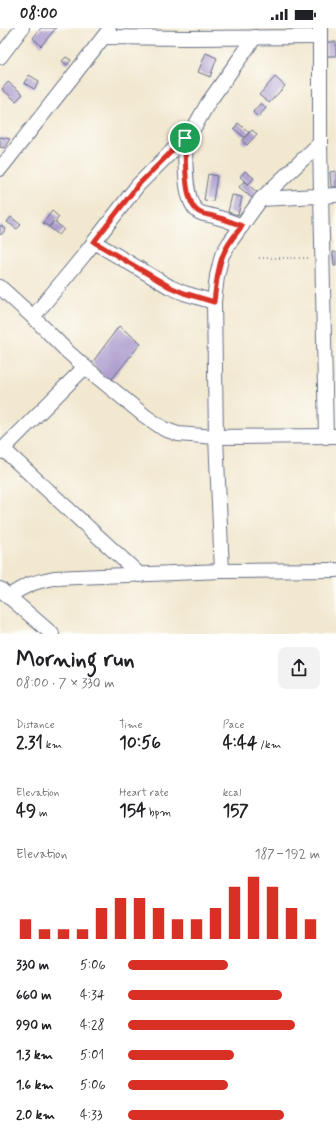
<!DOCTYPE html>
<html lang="en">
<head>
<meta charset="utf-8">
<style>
	:root { --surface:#fff; --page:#f2f2f2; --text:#202124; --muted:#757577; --accent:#d93025 }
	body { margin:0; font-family:Mynerve,sans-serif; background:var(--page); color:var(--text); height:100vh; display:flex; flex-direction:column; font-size:15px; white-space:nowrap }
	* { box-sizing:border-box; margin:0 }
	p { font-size:13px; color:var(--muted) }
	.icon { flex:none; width:22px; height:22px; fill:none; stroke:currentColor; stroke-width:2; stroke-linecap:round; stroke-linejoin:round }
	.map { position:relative; height:606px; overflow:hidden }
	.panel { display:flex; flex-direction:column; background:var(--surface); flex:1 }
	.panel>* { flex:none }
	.pin { position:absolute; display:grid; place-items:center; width:34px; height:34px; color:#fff; margin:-17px; border:2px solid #fff; border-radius:50%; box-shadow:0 1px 4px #0007 }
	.round { display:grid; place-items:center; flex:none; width:42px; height:42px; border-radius:8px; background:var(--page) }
	.head { display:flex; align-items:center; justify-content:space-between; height:68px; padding:0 16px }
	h1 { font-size:22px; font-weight:800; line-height:30px }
	.metrics { display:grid; grid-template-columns:repeat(3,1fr); gap:6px; height:68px; padding:4px 16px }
	.metrics div { display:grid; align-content:center }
	.metrics b { font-size:17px; font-weight:800 }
	.metrics small { font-size:11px; font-weight:400 }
	.metrics p { font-size:11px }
	.chart { height:112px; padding:8px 16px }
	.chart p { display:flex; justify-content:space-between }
	.chart svg { width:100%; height:72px; margin-top:4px; stroke:var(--accent); stroke-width:6 }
	ul { padding:0 16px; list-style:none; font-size:13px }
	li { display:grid; grid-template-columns:64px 48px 1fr; align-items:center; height:30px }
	li i { height:10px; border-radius:5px; background:var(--accent) }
	.status { display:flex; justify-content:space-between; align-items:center; height:28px; padding:0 20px; background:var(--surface); direction:ltr }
	.status svg { height:11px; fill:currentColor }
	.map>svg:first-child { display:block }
	.building { fill:#ae9ecf }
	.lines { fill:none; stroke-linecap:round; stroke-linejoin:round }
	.minor-casing { stroke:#667086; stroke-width:16 }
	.path { stroke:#667086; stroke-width:1.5; stroke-dasharray:1 3; stroke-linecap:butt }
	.minor { stroke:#fff; stroke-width:14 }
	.route-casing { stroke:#fff; stroke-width:8 }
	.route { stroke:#d93025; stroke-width:5 }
</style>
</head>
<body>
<div class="status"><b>08:00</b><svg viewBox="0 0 49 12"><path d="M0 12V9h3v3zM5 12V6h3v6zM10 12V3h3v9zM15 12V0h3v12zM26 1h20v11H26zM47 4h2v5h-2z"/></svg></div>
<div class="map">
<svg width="336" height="606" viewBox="0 0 336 606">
	<rect width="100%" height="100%" fill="#fdfcf7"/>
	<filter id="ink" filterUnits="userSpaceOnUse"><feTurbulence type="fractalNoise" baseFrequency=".025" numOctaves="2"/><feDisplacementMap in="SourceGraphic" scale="8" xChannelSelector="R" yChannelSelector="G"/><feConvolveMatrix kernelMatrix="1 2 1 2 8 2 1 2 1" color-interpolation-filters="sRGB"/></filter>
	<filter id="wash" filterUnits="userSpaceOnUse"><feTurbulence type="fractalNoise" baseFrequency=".012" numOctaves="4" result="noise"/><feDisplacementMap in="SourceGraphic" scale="16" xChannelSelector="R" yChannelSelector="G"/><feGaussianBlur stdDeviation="0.9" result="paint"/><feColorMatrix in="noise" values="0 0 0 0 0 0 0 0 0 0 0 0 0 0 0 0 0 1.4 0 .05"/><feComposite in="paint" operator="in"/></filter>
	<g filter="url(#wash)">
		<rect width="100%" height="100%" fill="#f2e8d0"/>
		<g id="blocks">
			<g class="building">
				<polygon points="41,0 56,0 41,18 33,10"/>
				<rect x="326" y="14" width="10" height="14"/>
				<polygon points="206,25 217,30 210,49 198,44"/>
				<polygon points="66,29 71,32 67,37 62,33"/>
				<polygon points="29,47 39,53 34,61 24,55"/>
				<polygon points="275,49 285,58 269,75 259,67"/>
				<polygon points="8,54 23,66 16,73 2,61"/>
				<polygon points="261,75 266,80 258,89 253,84"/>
				<polygon points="238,95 249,104 244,109 234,101"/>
				<polygon points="252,102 257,106 247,117 242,113"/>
				<polygon points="0,109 10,111 4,120 0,119"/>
				<polygon points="245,143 254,150 249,156 240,149"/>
				<polygon points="336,143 336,159 331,159 330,144"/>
				<polygon points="208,146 217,148 213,173 204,172"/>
				<polygon points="244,153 258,165 253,171 239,159"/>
				<polygon points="232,167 242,169 238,187 228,184"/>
				<polygon points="52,183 59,189 55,194 64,201 59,207 49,199 54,193 49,199 43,195"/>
				<polygon points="11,189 21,197 17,201 7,194"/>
				<polygon points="0,197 6,201 1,207 0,206"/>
				<polygon points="333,224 336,224 336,238 334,238"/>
				<polygon points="119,298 141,315 108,356 92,335"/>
			</g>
		</g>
	</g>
	<g filter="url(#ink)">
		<use href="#blocks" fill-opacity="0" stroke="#667086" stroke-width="1"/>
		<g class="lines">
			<defs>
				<g id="minor">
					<polyline points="320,0 320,115 326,409"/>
					<polyline points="104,9 188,10 319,9"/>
					<polyline points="0,29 22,0"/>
					<path d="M 185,110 C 186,127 182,178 201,185 C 206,187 211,187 216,189 C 225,191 234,195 242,198"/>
					<polyline points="0,141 109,2"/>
					<polyline points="261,171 336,167"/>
					<polyline points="94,214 170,259 184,265 214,274"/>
					<polyline points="0,259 33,289 68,324 85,339 145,388 164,401 178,406 216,409 336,408"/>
					<polyline points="33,289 84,227 138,157 185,110 195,98 208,75 255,9"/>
					<polyline points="3,421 140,547"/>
					<polyline points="0,424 85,339"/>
					<polyline points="222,543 216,409 214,274 217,248 222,227 230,214 261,171 320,115"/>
					<polyline points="0,561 52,606"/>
					<path d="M 8,569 C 25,557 34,554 54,550 L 222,543 L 336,542"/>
				</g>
			</defs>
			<use href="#minor" class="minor-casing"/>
			<polyline class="path" points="259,230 310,230"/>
			<use href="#minor" class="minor"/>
		</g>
	</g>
	<g class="lines" filter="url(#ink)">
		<defs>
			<path id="route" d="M 185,110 C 186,127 182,178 201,185 C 206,187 211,187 216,189 C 225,191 234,195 242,198 C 235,207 227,216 223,227 C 217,241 216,259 214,274 L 184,265 L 170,259 L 94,214 L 138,157 Z"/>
		</defs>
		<use href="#route" class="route-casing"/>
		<use href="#route" class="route"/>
	</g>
</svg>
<div class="pin" style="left:185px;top:110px;background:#1e9e55"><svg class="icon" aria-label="arrive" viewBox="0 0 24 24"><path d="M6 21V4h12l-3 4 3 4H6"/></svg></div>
</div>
<section class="panel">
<div class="head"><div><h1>Morning run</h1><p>08:00 · 7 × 330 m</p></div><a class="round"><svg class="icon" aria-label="share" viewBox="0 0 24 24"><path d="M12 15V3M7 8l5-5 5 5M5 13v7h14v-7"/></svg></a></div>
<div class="metrics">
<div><p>Distance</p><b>2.31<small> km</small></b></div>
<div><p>Time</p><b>10:56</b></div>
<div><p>Pace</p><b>4:44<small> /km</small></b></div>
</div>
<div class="metrics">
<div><p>Elevation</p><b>49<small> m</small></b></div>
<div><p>Heart rate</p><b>154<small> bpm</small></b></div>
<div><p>kcal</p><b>157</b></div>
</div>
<div class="chart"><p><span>Elevation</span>187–192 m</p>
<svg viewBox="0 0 160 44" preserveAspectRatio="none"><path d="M5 44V32M15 44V38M25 44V38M35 44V38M45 44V25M55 44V19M65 44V19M75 44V25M85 44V32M95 44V32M105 44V25M115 44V12M125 44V6M135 44V12M145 44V25M155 44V32"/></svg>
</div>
<ul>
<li><b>330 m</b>5:06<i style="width:52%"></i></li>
<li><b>660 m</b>4:34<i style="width:80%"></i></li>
<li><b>990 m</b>4:28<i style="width:87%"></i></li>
<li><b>1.3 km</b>5:01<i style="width:55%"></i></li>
<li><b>1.6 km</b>5:06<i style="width:52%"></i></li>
<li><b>2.0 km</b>4:33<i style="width:81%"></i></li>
</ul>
</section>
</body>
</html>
